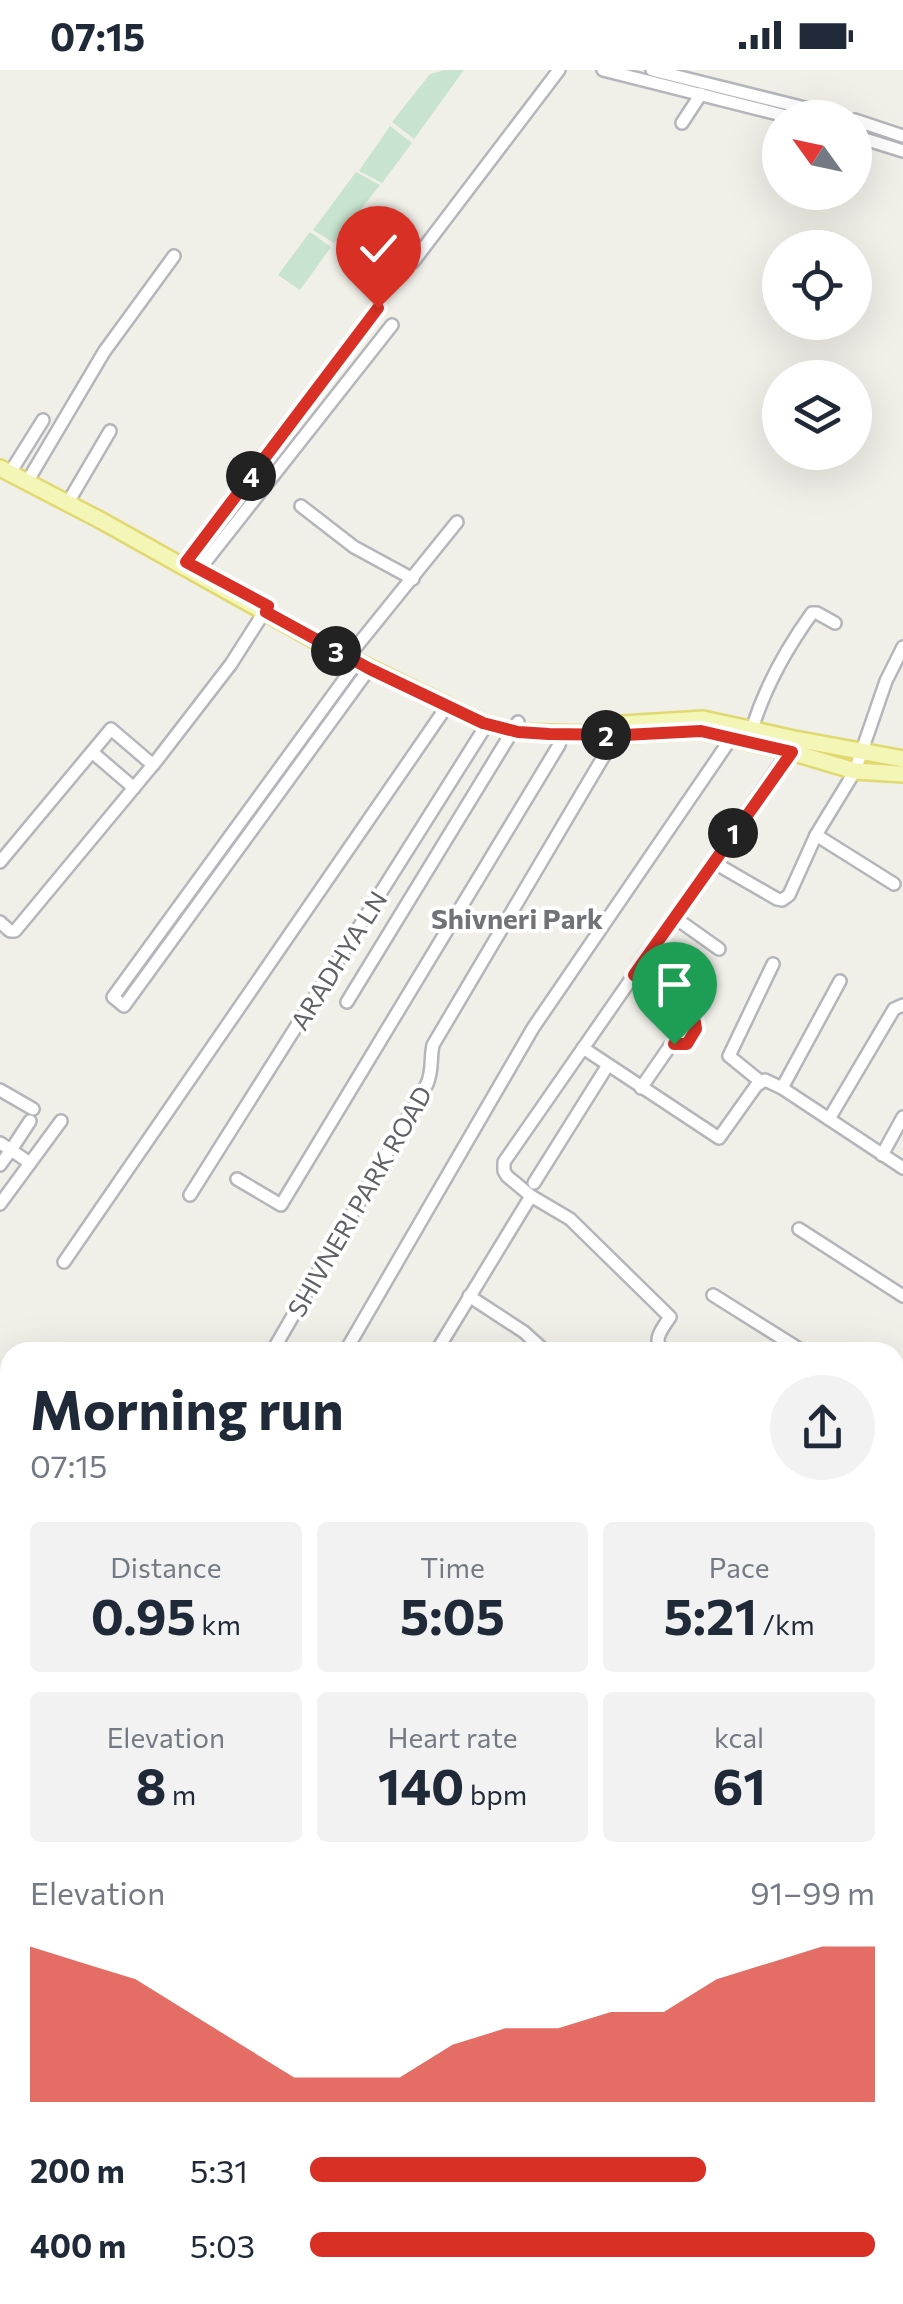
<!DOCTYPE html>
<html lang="en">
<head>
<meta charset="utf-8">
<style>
	:root { --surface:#fff; --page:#f2f2f3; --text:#1f2937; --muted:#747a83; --accent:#d93025 }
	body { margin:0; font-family:Commissioner,sans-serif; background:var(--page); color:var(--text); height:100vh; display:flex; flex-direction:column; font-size:38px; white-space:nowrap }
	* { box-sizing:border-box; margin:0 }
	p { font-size:32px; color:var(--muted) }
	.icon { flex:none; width:55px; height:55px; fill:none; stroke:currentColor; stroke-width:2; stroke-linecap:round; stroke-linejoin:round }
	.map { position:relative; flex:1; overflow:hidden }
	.details { position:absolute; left:0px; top:1272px; width:905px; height:962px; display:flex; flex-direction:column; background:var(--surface); border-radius:30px 30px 0 0; box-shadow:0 10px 40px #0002 }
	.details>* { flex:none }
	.needle { width:65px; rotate:303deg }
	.controls { position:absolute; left:762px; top:30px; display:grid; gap:20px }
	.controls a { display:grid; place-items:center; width:110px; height:110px; border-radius:50%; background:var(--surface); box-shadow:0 10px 40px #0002; font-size:50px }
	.pin { position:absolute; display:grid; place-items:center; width:85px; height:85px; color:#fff; margin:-102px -42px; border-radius:50% 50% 50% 0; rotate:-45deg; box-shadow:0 0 10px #0007 }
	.pin .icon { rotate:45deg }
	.km { position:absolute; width:50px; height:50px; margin:-25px; border-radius:50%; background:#222; color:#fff; font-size:28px; line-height:50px; text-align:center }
	.round { display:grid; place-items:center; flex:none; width:105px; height:105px; border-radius:52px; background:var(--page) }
	.headline { display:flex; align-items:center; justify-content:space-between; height:170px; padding:0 30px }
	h1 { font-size:55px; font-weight:700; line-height:75px }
	.metrics { display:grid; grid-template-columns:repeat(3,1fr); gap:15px; height:170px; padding:10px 30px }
	.metrics div { display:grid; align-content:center; border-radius:10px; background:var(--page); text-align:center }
	.metrics b { font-size:50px; font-weight:700 }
	.metrics small { font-size:28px; font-weight:400 }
	.metrics p { font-size:28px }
	.chart { height:280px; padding:20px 30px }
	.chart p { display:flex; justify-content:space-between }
	.chart svg { width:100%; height:180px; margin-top:10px; fill:var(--accent); opacity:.7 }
	ul { padding:0 30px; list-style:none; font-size:32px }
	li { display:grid; grid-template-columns:160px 120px 1fr; align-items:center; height:75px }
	li i { height:25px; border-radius:12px; background:var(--accent) }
	.status { display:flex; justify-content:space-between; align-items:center; height:70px; padding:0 50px; background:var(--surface); direction:ltr }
	.status svg { height:28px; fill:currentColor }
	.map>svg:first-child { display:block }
	.commercial { fill:#fafae2 }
	.green { fill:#c8e4ce }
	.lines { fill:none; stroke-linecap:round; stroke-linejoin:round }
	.minor-casing { stroke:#b5b6bb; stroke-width:16 }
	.major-casing { stroke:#e1d96f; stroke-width:20 }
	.minor { stroke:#fff; stroke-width:11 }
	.major { stroke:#f3f6b7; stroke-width:15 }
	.route-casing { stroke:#fff; stroke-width:20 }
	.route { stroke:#d93025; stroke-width:12 }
	.labels { text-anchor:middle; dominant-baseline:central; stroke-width:8; stroke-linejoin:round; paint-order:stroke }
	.street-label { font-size:25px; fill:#5f6166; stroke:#fff }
	.neighbourhood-label { font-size:28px; font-weight:bold; fill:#717378; stroke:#fff }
</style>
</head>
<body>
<div class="status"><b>07:15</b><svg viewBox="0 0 49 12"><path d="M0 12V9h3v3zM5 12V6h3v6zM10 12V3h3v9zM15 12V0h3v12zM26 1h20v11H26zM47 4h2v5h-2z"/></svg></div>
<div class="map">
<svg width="903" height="2234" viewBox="0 0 903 2234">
	<rect width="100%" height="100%" fill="#f0efe8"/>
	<polygon class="commercial" points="0,1487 10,1492 10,1787 0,1780"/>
	<g class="green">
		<polygon points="445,0 464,0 414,69 392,52 430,4"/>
		<polygon points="390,56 412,73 382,113 359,101"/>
		<polygon points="356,102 380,115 334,173 313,160"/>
		<polygon points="310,162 331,177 300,220 278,205"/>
	</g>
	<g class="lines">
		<defs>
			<g id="minor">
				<polyline points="603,0 794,48"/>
				<polyline points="652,0 845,48"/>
				<polyline points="855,50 903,66"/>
				<polyline points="682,53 701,24"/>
				<polyline points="855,66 903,81"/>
				<polyline points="413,192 559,0"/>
				<polyline points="13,398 43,350"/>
				<polyline points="30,407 104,282 174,186"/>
				<polyline points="70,429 110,361"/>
				<polyline points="301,436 354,477 413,509"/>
				<polyline points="181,497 378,238"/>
				<polyline points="195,505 392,255"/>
				<polyline points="348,587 457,452"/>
				<polyline points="357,592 113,927 124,936 369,599"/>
				<path d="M 752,659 C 765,617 786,579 812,543 L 817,543 L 835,553"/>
				<polyline points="92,682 134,718"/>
				<polyline points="816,765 894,814"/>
				<polyline points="0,792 111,659 153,695"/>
				<polyline points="713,792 777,829 782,830 789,825 816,765 855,701 886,611 903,577"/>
				<polyline points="674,847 719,879"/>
				<polyline points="0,852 10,861 15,861 157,690 231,594 268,536"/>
				<polyline points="634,905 695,952 696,955 687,974 674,973 670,976 641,1018"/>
				<polyline points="347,932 518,652"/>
				<polyline points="583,978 719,1068 756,1016 765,1010 782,1018 903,1098"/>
				<polyline points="761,1012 729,986 773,894"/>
				<polyline points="782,1018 840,911"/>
				<polyline points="0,1020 33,1039"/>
				<polyline points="829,1049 894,939 903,935"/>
				<polyline points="30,1051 11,1080 30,1093"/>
				<polyline points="0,1073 11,1080 0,1095"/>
				<polyline points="882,1085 903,1047"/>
				<polyline points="237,1109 281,1135 559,675 562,664"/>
				<polyline points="534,1113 608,995"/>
				<polyline points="190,1125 487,654"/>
				<polyline points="0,1134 61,1051"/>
				<polyline points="799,1159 903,1226"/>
				<polyline points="64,1192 447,636"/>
				<polyline points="713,1225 804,1282"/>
				<polyline points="469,1226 524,1262 546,1282"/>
				<path d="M 272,1282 L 427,1014 C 433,1000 430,989 433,975 L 608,679 L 610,665"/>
				<polyline points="345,1282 533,958 732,667"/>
				<polyline points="436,1282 531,1126"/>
				<path d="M 664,1282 C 651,1271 662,1259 670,1247 L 570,1149 L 531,1126 L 507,1106 L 504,1101 L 504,1092 L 793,676"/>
				<polyline points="895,1339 903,1344"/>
				<polyline points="0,1382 10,1366"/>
				<polyline points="895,1429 903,1434"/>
				<polyline points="0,1458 10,1464"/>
				<polyline points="0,1476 10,1482"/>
				<polyline points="895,1505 903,1510"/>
				<polyline points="895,1607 903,1613"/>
				<polyline points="895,1673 903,1680"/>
				<polyline points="0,1840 10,1827"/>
				<polyline points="895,1885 903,1890"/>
				<polyline points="895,1943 903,1931"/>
				<polyline points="895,1974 903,1979"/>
				<polyline points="0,2033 10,2040"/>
				<polyline points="895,2059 903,2065"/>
				<polyline points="895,2165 903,2171"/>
				<polyline points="358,2225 366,2234"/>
				<polyline points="453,2225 462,2234"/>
				<polyline points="718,2225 730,2234"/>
				<polyline points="833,2225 845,2234"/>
				<polyline points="21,2234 28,2225"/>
				<polyline points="516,2234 522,2225"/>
				<polyline points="634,2234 639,2225"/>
				<polyline points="705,2234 712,2225"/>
			</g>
			<g id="major">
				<polyline points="0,398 102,451 327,577 483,653 518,662 549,663 625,665 701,661 791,682 855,701 903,704"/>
				<polyline points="606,655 703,649 795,669 903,689"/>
				<polyline points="895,1709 903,1700"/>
				<polyline points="895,1728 903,1719"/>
				<polyline points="220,2234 234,2225"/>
				<polyline points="244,2234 257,2225"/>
			</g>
		</defs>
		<use href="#minor" class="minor-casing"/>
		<use href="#major" class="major-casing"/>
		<use href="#minor" class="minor"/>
		<use href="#major" class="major"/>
	</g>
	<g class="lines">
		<defs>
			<polyline id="route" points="378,238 186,492 268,536 266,542 370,599 483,653 518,662 549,664 624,665 701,661 792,682 634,905 695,952 696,959 687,974 674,974"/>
		</defs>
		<use href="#route" class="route-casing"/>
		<use href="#route" class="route"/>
	</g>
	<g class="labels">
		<g class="street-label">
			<text transform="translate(338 890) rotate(-58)">ARADHYA LN</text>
			<text transform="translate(359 1131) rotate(-60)">SHIVNERI PARK ROAD</text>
		</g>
		<g class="neighbourhood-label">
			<text x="517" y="848">Shivneri Park</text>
		</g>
	</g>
</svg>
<div class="controls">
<a><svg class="needle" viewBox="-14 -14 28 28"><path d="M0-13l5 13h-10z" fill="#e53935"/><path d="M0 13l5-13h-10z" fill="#747a83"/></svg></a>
<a><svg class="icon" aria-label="locate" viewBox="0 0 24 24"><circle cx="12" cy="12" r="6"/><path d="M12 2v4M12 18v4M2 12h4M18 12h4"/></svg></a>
<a><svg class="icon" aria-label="layers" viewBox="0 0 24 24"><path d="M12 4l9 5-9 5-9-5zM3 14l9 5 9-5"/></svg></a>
</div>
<div class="pin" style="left:674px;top:974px;background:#1e9e55"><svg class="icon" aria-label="arrive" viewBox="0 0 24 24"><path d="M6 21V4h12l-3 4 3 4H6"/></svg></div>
<div class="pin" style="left:378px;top:238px;background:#d93025"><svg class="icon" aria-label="check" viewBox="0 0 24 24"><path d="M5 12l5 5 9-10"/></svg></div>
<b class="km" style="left:733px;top:763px">1</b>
<b class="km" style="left:606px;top:665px">2</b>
<b class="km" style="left:336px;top:581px">3</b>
<b class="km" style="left:251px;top:406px">4</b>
<section class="details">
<div class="headline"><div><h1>Morning run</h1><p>07:15</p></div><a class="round"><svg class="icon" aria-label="share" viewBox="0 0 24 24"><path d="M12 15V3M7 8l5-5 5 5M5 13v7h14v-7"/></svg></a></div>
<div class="metrics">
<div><p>Distance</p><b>0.95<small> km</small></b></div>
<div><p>Time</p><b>5:05</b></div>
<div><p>Pace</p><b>5:21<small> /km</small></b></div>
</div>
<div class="metrics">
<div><p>Elevation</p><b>8<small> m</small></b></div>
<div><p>Heart rate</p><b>140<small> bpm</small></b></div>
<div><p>kcal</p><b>61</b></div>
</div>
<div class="chart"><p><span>Elevation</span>91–99 m</p>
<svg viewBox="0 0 160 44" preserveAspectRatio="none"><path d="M0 44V6L10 10L20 14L30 22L40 30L50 38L60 38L70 38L80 30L90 26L100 26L110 22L120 22L130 14L140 10L150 6L160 6V44z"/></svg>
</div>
<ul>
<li><b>200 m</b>5:31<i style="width:70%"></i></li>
<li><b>400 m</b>5:03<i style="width:100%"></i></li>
</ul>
</section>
</div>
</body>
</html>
